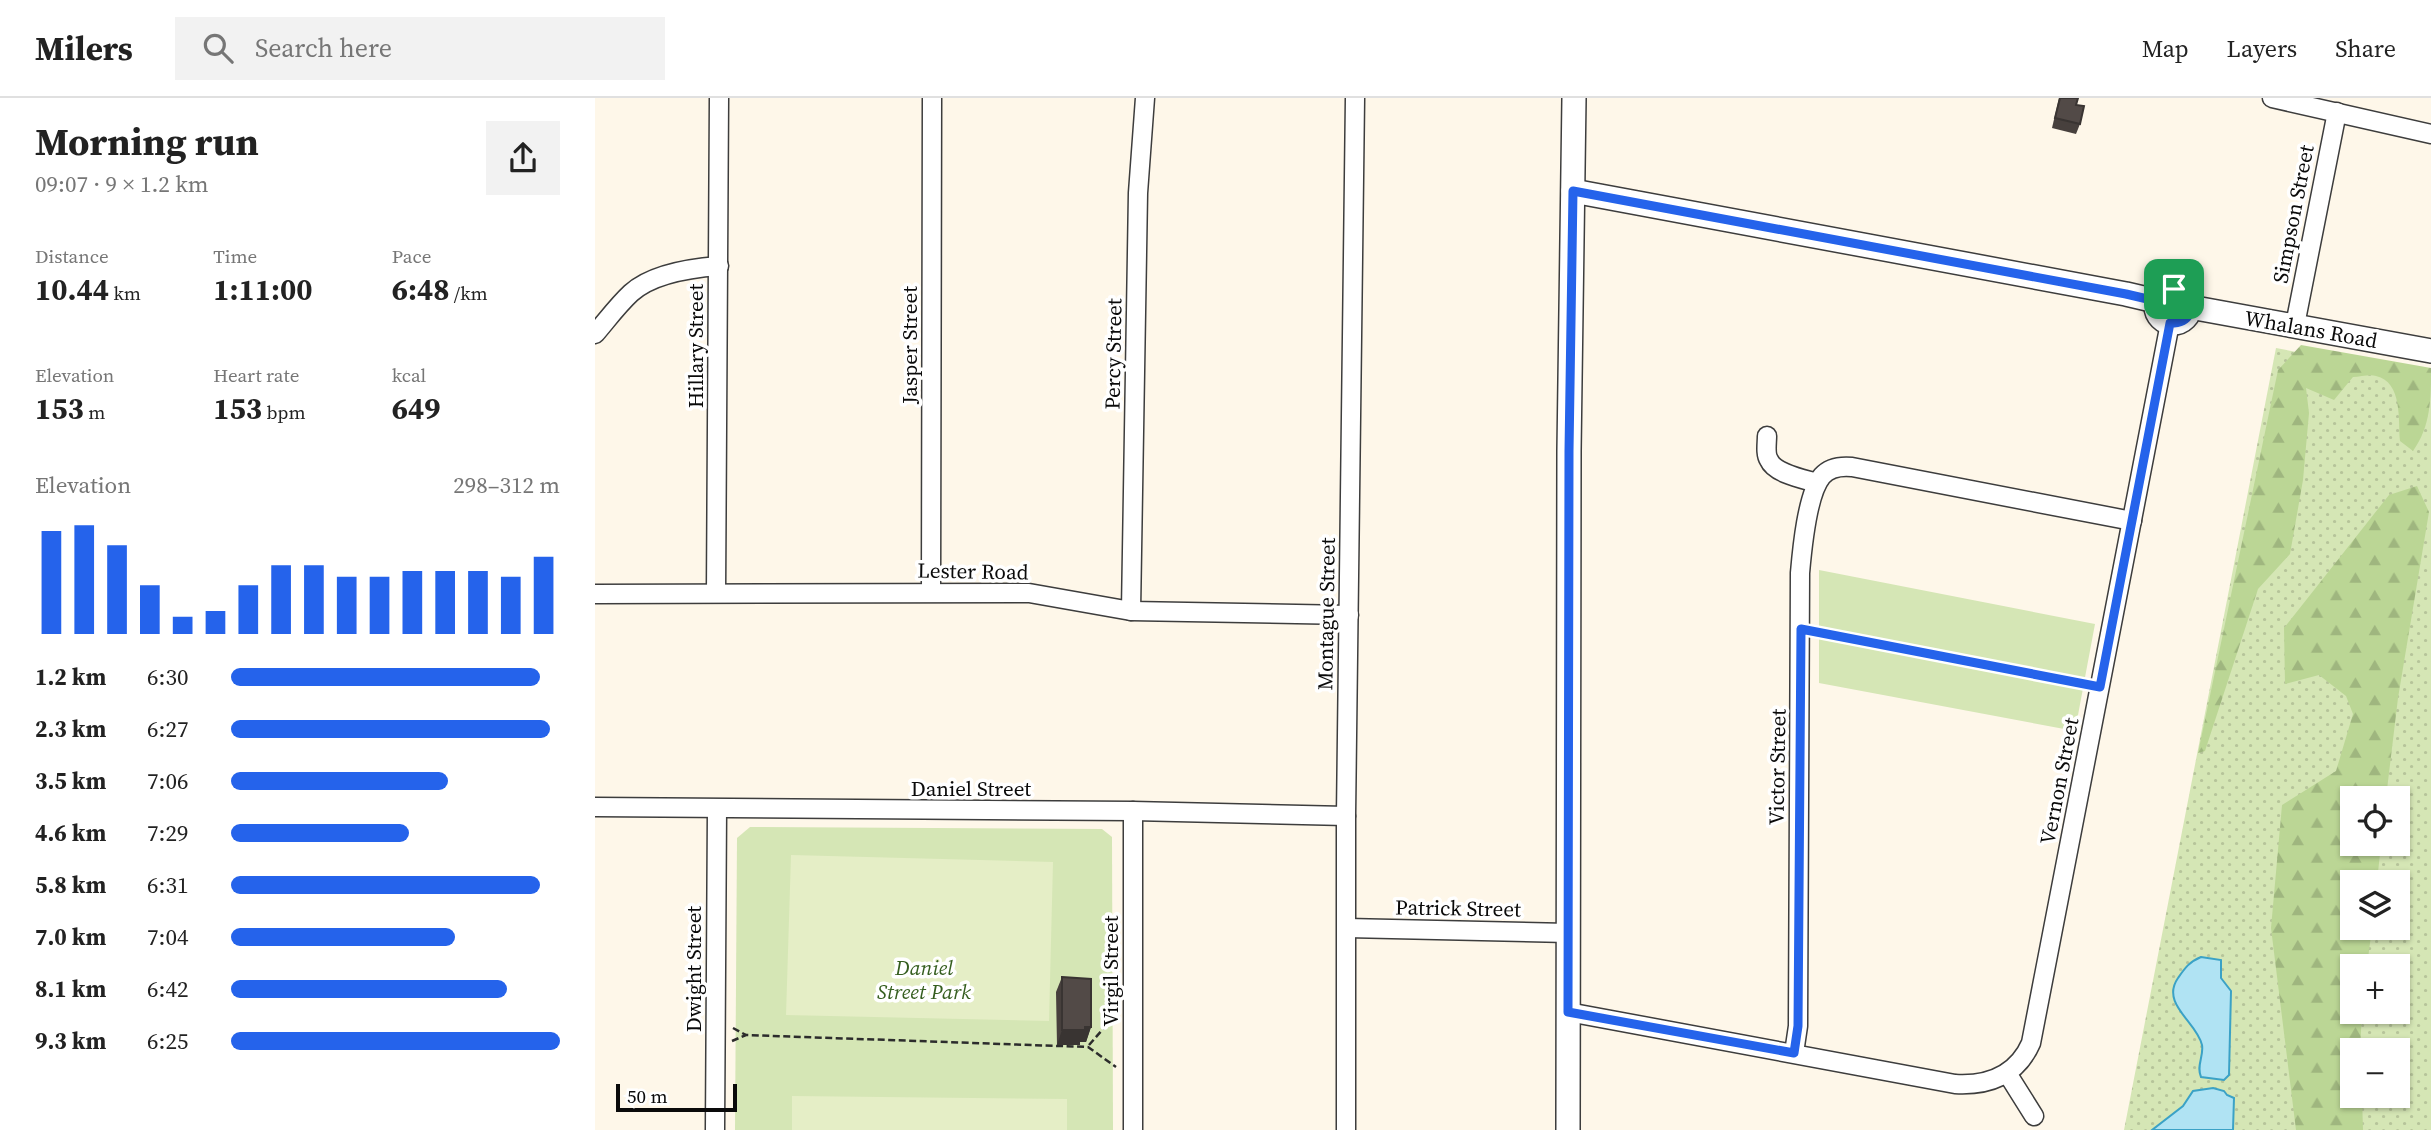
<!DOCTYPE html>
<html lang="en">
<head>
<meta charset="utf-8">
<style>
	:root { --surface:#fff; --page:#f2f2f2; --text:#222; --muted:#767676; --line:#e0e0e0; --accent:#2563eb }
	body { margin:0; font-family:"Source Serif 4",serif; background:var(--page); color:var(--text); height:100vh; display:flex; flex-direction:column; font-size:26px; white-space:nowrap }
	* { box-sizing:border-box; margin:0 }
	p { font-size:23px; color:var(--muted) }
	.icon { flex:none; width:38px; height:38px; fill:none; stroke:currentColor; stroke-width:2; stroke-linecap:round; stroke-linejoin:round }
	.map { position:relative; flex:1; overflow:hidden }
	.details { display:flex; flex-direction:column; background:var(--surface); width:595px }
	.details>* { flex:none }
	.tools { position:absolute; left:1745px; top:688px; display:grid; gap:14px }
	.tools a { display:grid; place-items:center; width:70px; height:70px; border-radius:0px; background:var(--surface); box-shadow:0 2px 5px #0004; font-size:35px }
	.scale { position:absolute; left:21px; bottom:18px; width:121px; box-sizing:border-box; padding-left:7px; border:4px solid #0a0a0a; border-top:0; font-size:19px; line-height:24px; white-space:nowrap; color:#0a0a0a; -webkit-text-stroke:5px #fff; paint-order:stroke }
	.pin { position:absolute; display:grid; place-items:center; width:60px; height:60px; color:#fff; margin:-30px; border-radius:14px; box-shadow:0 4px 10px #0006 }
	.round { display:grid; place-items:center; flex:none; width:74px; height:74px; border-radius:0px; background:var(--page) }
	.headline { display:flex; align-items:center; justify-content:space-between; height:119px; padding:0 35px }
	h1 { font-size:38px; font-weight:700; line-height:52px }
	.figures { display:grid; grid-template-columns:repeat(3,1fr); gap:10px; height:119px; padding:7px 35px }
	.figures div { display:grid; align-content:center }
	.figures b { font-size:30px; font-weight:700 }
	.figures small { font-size:19px; font-weight:400 }
	.figures p { font-size:19px }
	.chart { height:196px; padding:14px 35px }
	.chart p { display:flex; justify-content:space-between }
	.chart svg { width:100%; height:126px; margin-top:7px; stroke:var(--accent); stroke-width:6 }
	ul { padding:0 35px; list-style:none; font-size:23px }
	li { display:grid; grid-template-columns:112px 84px 1fr; align-items:center; height:52px }
	li i { height:18px; border-radius:9px; background:var(--accent) }
	header { display:flex; align-items:center; gap:42px; box-sizing:border-box; height:98px; padding:0 35px; background:var(--surface); border-bottom:2px solid var(--line) }
	header strong { font-size:33px }
	nav { display:flex; gap:38px; margin-inline-start:auto; font-size:24px }
	.search { width:490px; height:63px; background:var(--page); display:flex; align-items:center; gap:18px; box-sizing:border-box; padding:0 24px; border-radius:0px; color:var(--muted); font-size:26px }
	main { display:flex; flex:1; min-height:0 }
	.map>svg:first-child { display:block }
	.grass { fill:url(#grass-dots); fill-rule:evenodd }
	.forest { fill:url(#forest-firs) }
	.park { fill:#d5e6b5 }
	.pitch { fill:#e5eec6 }
	.water { fill:#b0e3f3; stroke:#3ba2c6; stroke-width:2 }
	.lines { fill:none; stroke-linecap:round; stroke-linejoin:round }
	.minor-casing { stroke:#3d3d3d; stroke-width:21 }
	.tertiary-casing { stroke:#3d3d3d; stroke-width:26 }
	.path { stroke:#2c2c2c; stroke-width:2.5; stroke-dasharray:7 3.5; stroke-linecap:butt }
	.minor { stroke:#fff; stroke-width:18 }
	.tertiary { stroke:#fff; stroke-width:23 }
	.wall { fill:#47403d }
	.shaded-wall { fill:#393432 }
	.building { fill:#524a47; stroke:#393432; stroke-width:2 }
	.route-casing { stroke:#fff; stroke-width:14 }
	.route { stroke:#2563eb; stroke-width:9 }
	.labels { text-anchor:middle; dominant-baseline:central; stroke-width:7; stroke-linejoin:round; paint-order:stroke }
	.street-label { font-size:21px; fill:#0a0a0a; stroke:#fff }
	.park-label { font-size:21px; font-style:italic; fill:#355e1f; stroke:#fff }
</style>
</head>
<body>
<header>
<strong>Milers</strong>
<div class="search"><svg class="icon" aria-label="search" viewBox="0 0 24 24"><circle cx="10" cy="10" r="6"/><path d="M15 15l6 6"/></svg>Search here</div>
<nav><a>Map</a><a>Layers</a><a>Share</a></nav>
</header>
<main>
<section class="details">
<div class="headline"><div><h1>Morning run</h1><p>09:07 · 9 × 1.2 km</p></div><a class="round"><svg class="icon" aria-label="share" viewBox="0 0 24 24"><path d="M12 15V3M7 8l5-5 5 5M5 13v7h14v-7"/></svg></a></div>
<div class="figures">
<div><p>Distance</p><b>10.44<small> km</small></b></div>
<div><p>Time</p><b>1:11:00</b></div>
<div><p>Pace</p><b>6:48<small> /km</small></b></div>
</div>
<div class="figures">
<div><p>Elevation</p><b>153<small> m</small></b></div>
<div><p>Heart rate</p><b>153<small> bpm</small></b></div>
<div><p>kcal</p><b>649</b></div>
</div>
<div class="chart"><p><span>Elevation</span>298–312 m</p>
<svg viewBox="0 0 160 44" preserveAspectRatio="none"><path d="M5 44V8M15 44V6M25 44V13M35 44V27M45 44V38M55 44V36M65 44V27M75 44V20M85 44V20M95 44V24M105 44V24M115 44V22M125 44V22M135 44V22M145 44V24M155 44V17"/></svg>
</div>
<ul>
<li><b>1.2 km</b>6:30<i style="width:94%"></i></li>
<li><b>2.3 km</b>6:27<i style="width:97%"></i></li>
<li><b>3.5 km</b>7:06<i style="width:66%"></i></li>
<li><b>4.6 km</b>7:29<i style="width:54%"></i></li>
<li><b>5.8 km</b>6:31<i style="width:94%"></i></li>
<li><b>7.0 km</b>7:04<i style="width:68%"></i></li>
<li><b>8.1 km</b>6:42<i style="width:84%"></i></li>
<li><b>9.3 km</b>6:25<i style="width:100%"></i></li>
</ul>
</section>
<div class="map">
<svg width="1836" height="1032" viewBox="0 0 1836 1032">
	<defs>
		<pattern id="grass-dots" width="8" height="8" patternUnits="userSpaceOnUse" patternTransform="scale(1.75)"><rect width="8" height="8" fill="#d5e6b5"/><path d="M2 2h.1M6 6h.1" fill="none" stroke="#b6c49a" stroke-width="1.8" stroke-linecap="round"/></pattern>
		<pattern id="forest-firs" width="22" height="20" patternUnits="userSpaceOnUse" patternTransform="scale(1.75)"><rect width="22" height="20" fill="#bbd695"/><path d="M5 1l3.5 6h-7zM16 11l3.5 6h-7z" fill="#9fb67f"/></pattern>
	</defs>
	<rect width="100%" height="100%" fill="#fef7e9"/>
	<path class="grass" d="M 1681,250 L 1836,280 L 1836,1032 L 1529,1032 ZM 1757,700 L 1802,700 L 1802,746 L 1757,746 ZM 1757,784 L 1802,784 L 1802,830 L 1757,830 ZM 1757,868 L 1802,868 L 1802,914 L 1757,914 ZM 1757,952 L 1802,952 L 1802,998 L 1757,998 Z"/>
	<g class="forest">
		<path d="M 1706,247 L 1836,270 C 1836,301 1836,328 1818,353 L 1805,343 C 1803,323 1808,284 1781,278 C 1775,276 1765,279 1758,279 L 1739,302 L 1711,290 L 1714,315 L 1708,382 L 1695,456 L 1663,491 L 1610,653 L 1603,655 L 1683,272 Z"/>
		<polygon points="1822,388 1834,414 1803,600 1791,700 1757,700 1757,746 1786,746 1782,784 1757,784 1757,830 1777,830 1772,868 1757,868 1757,914 1767,914 1765,952 1757,952 1757,998 1767,998 1768,1032 1701,1032 1676,830 1687,707 1741,673 1758,616 1751,598 1724,577 1690,586 1689,530 1794,397"/>
	</g>
	<g class="park">
		<polygon points="1224,472 1500,526 1480,633 1224,585"/>
		<polygon points="155,729 507,731 517,739 518,1032 140,1032 142,740"/>
	</g>
	<g class="pitch">
		<polygon points="196,757 458,764 454,923 191,917"/>
		<polygon points="197,998 472,1001 472,1032 197,1032"/>
	</g>
	<g class="water">
		<path d="M 1606,859 L 1626,862 L 1626,880 L 1636,893 L 1634,977 L 1629,982 L 1606,979 C 1601,968 1609,958 1607,947 C 1602,924 1565,906 1583,880 C 1590,870 1594,864 1606,859 Z"/>
		<polygon points="1618,990 1629,993 1632,997 1639,1000 1638,1032 1557,1032 1588,1008 1598,993"/>
	</g>
	<g class="lines">
		<defs>
			<g id="minor">
				<polyline points="1677,0 1836,36"/>
				<polyline points="1700,227 1742,14"/>
				<path d="M 0,236 C 12,222 23,207 36,195 C 57,176 97,170 124,168"/>
				<path d="M 1172,338 C 1172,345 1170,356 1174,362 C 1180,376 1209,381 1222,385"/>
				<polyline points="336,494 337,0"/>
				<polyline points="121,495 124,0"/>
				<polyline points="0,496 434,495 536,513 754,517"/>
				<polyline points="536,513 543,95 550,0"/>
				<polyline points="0,709 538,713 751,718"/>
				<polyline points="538,713 538,1032"/>
				<polyline points="752,830 973,835"/>
				<path d="M 973,914 L 1360,986 C 1394,988 1422,977 1436,945 L 1575,225"/>
				<path d="M 1199,955 L 1203,928 L 1205,475 C 1207,452 1212,396 1227,378 C 1234,370 1246,368 1257,369 L 1537,423"/>
				<polyline points="1412,975 1439,1018"/>
				<polyline points="120,1032 122,711"/>
				<polyline points="751,1032 751,718 760,0"/>
			</g>
			<g id="tertiary">
				<polyline points="978,93 1531,196 1561,203"/>
				<circle cx="1578" cy="208" r="17"/>
				<polyline points="1595,209 1836,253"/>
				<polyline points="973,1032 974,353 979,0"/>
			</g>
		</defs>
		<use href="#minor" class="minor-casing"/>
		<use href="#tertiary" class="tertiary-casing"/>
		<g class="path">
			<polyline points="1220,534 1488,586"/>
			<polyline points="138,930 151,937"/>
			<polyline points="137,943 151,937 493,949 521,969"/>
			<polyline points="494,947 522,915"/>
		</g>
		<use href="#minor" class="minor"/>
		<use href="#tertiary" class="tertiary"/>
	</g>
	<g class="wall">
		<polygon points="1464,0 1481,7 1485,26 1481,36 1457,30"/>
		<polygon points="467,879 496,929 491,944 485,944 485,947 462,947 461,894"/>
	</g>
	<polygon class="shaded-wall" points="496,929 491,944 485,944 485,947 462,947 467,932"/>
	<g class="building">
		<polygon points="1465,0 1483,0 1481,7 1489,8 1485,26 1460,20"/>
		<polygon points="467,879 496,881 496,929 490,929 490,932 467,932"/>
	</g>
	<g class="lines">
		<defs>
			<path id="route" d="M 978,93 L 1531,196 L 1561,203 C 1580,164 1619,225 1575,225 L 1505,589 L 1206,531 L 1203,928 L 1199,955 L 973,914 L 974,353 Z"/>
		</defs>
		<use href="#route" class="route-casing"/>
		<use href="#route" class="route"/>
	</g>
	<g class="labels">
		<g class="street-label">
			<text transform="translate(1698 116) rotate(-79)">Simpson Street</text>
			<text transform="translate(1716 231) rotate(10)">Whalans Road</text>
			<text transform="translate(314 247) rotate(-90)">Jasper Street</text>
			<text transform="translate(100 248) rotate(-90)">Hillary Street</text>
			<text transform="translate(518 256) rotate(-89)">Percy Street</text>
			<text transform="translate(378 473) rotate(1)">Lester Road</text>
			<text transform="translate(731 516) rotate(-89)">Montague Street</text>
			<text transform="translate(1182 669) rotate(-89)">Victor Street</text>
			<text transform="translate(1464 683) rotate(-79)">Vernon Street</text>
			<text x="376" y="690">Daniel Street</text>
			<text transform="translate(863 810) rotate(1)">Patrick Street</text>
			<text transform="translate(98 871) rotate(-90)">Dwight Street</text>
			<text transform="translate(515 873) rotate(-90)">Virgil Street</text>
		</g>
		<g class="park-label">
			<text x="329" y="869">Daniel<tspan x="329" dy="24">Street Park</tspan></text>
		</g>
	</g>
</svg>
<div class="tools">
<a><svg class="icon" aria-label="locate" viewBox="0 0 24 24"><circle cx="12" cy="12" r="6"/><path d="M12 2v4M12 18v4M2 12h4M18 12h4"/></svg></a>
<a><svg class="icon" aria-label="layers" viewBox="0 0 24 24"><path d="M12 4l9 5-9 5-9-5zM3 14l9 5 9-5"/></svg></a>
<a>+</a>
<a>−</a>
</div>
<div class="scale">50 m</div>
<div class="pin" style="left:1579px;top:191px;background:#1e9e55"><svg class="icon" aria-label="arrive" viewBox="0 0 24 24"><path d="M6 21V4h12l-3 4 3 4H6"/></svg></div>
</div>
</main>
</body>
</html>
